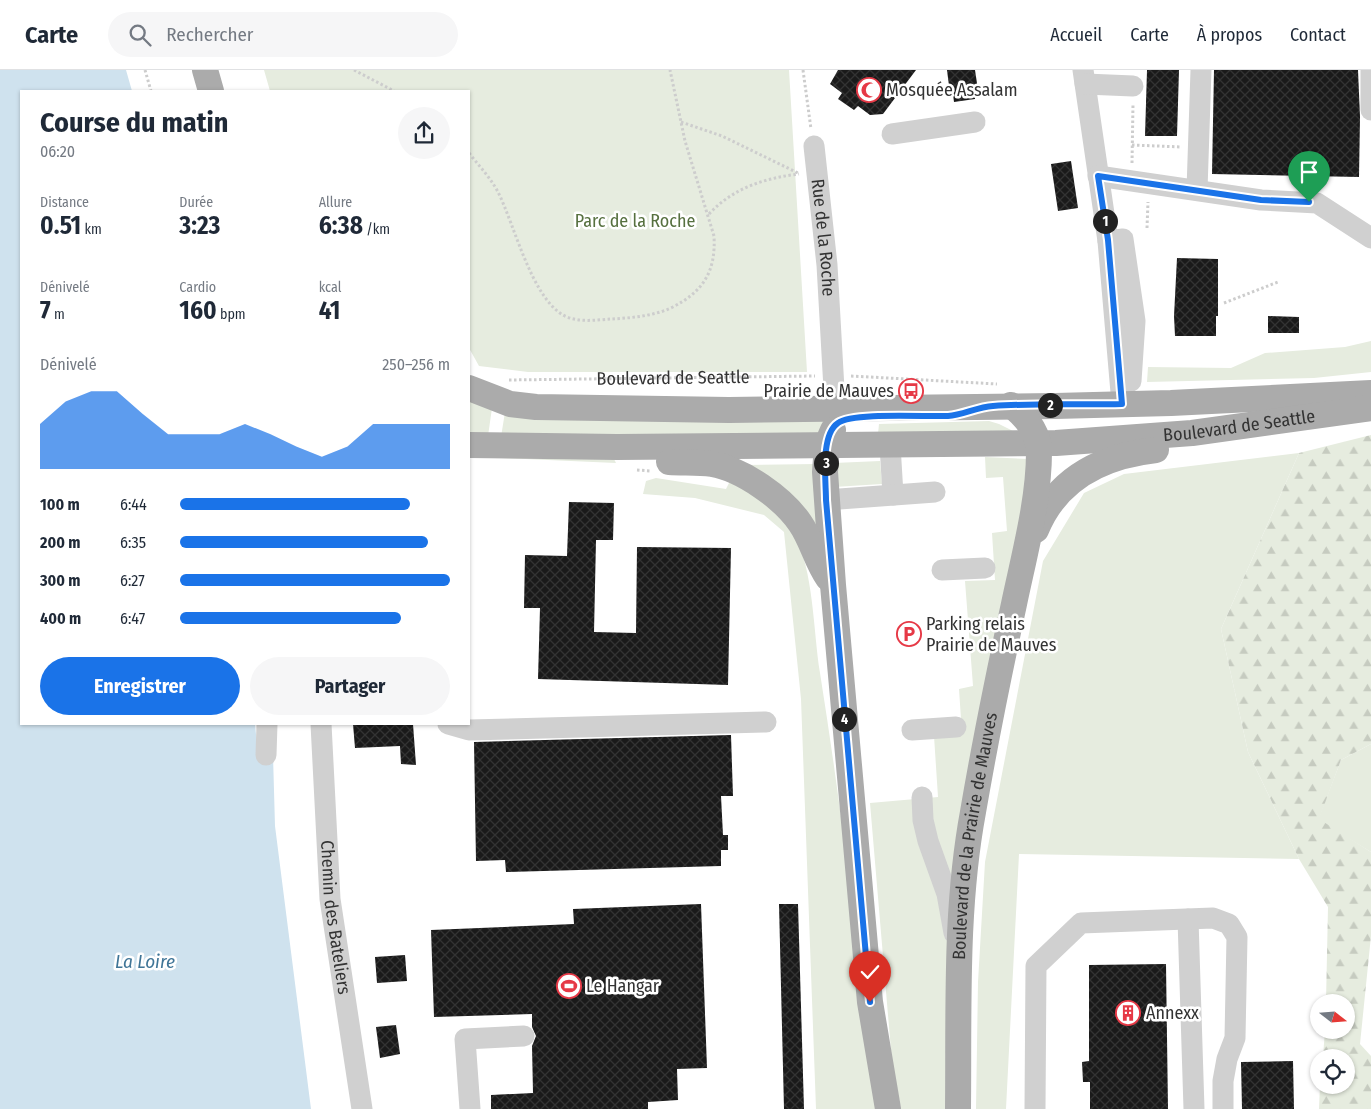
<!DOCTYPE html>
<html lang="fr">
<head>
<meta charset="utf-8">
<style>
	:root { --surface:#fff; --page:#f6f6f7; --text:#1f2937; --muted:#747a83; --line:#e0e1e3; --accent:#1a73e8 }
	body { margin:0; font-family:"Fira Sans Condensed",sans-serif; background:var(--page); color:var(--text); height:100vh; display:flex; flex-direction:column; font-size:19px; white-space:nowrap }
	* { box-sizing:border-box; margin:0 }
	p { font-size:16px; color:var(--muted) }
	.icon { flex:none; width:28px; height:28px; fill:none; stroke:currentColor; stroke-width:2; stroke-linecap:round; stroke-linejoin:round }
	.map { position:relative; flex:1; overflow:hidden }
	.side { position:absolute; left:20px; top:20px; width:450px; height:635px; display:flex; flex-direction:column; background:var(--surface); border-radius:0px; box-shadow:0 1px 4px #0004 }
	.side>* { flex:none }
	.needle { width:32px; rotate:107deg }
	.buttons { position:absolute; left:1310px; top:924px; display:grid; gap:10px }
	.buttons a { display:grid; place-items:center; width:45px; height:45px; border-radius:50%; background:var(--surface); box-shadow:0 1px 4px #0004; font-size:25px }
	.pin { position:absolute; display:grid; place-items:center; width:42px; height:42px; color:#fff; margin:-51px -21px; border-radius:50% 50% 50% 0; rotate:-45deg; box-shadow:0 0 5px #0007 }
	.pin .icon { rotate:45deg }
	.km { position:absolute; width:25px; height:25px; margin:-12px; border-radius:50%; background:#222; color:#fff; font-size:14px; line-height:25px; text-align:center }
	.round { display:grid; place-items:center; flex:none; width:52px; height:52px; border-radius:26px; background:var(--page) }
	.head { display:flex; align-items:center; justify-content:space-between; height:85px; padding:0 20px }
	h1 { font-size:28px; font-weight:700; line-height:38px }
	.stats { display:grid; grid-template-columns:repeat(3,1fr); gap:8px; height:85px; padding:5px 20px }
	.stats div { display:grid; align-content:center }
	.stats b { font-size:25px; font-weight:700 }
	.stats small { font-size:14px; font-weight:400 }
	.stats p { font-size:14px }
	.chart { height:140px; padding:10px 20px }
	.chart p { display:flex; justify-content:space-between }
	.chart svg { width:100%; height:90px; margin-top:5px; fill:var(--accent); opacity:.7 }
	.cta { display:flex; gap:10px; margin-top:auto; padding:10px 20px }
	.cta a { flex:1; height:58px; border-radius:30px; background:var(--accent); color:#fff; font-size:20px; font-weight:700; line-height:58px; text-align:center }
	.cta a+a { background:var(--page); color:var(--text) }
	ul { padding:0 20px; list-style:none; font-size:16px }
	li { display:grid; grid-template-columns:80px 60px 1fr; align-items:center; height:38px }
	li i { height:12px; border-radius:6px; background:var(--accent) }
	header { display:flex; align-items:center; gap:30px; box-sizing:border-box; height:70px; padding:0 25px; background:var(--surface); border-bottom:1px solid var(--line) }
	header strong { font-size:24px }
	nav { display:flex; gap:28px; margin-inline-start:auto; font-size:18px }
	.search { width:350px; height:45px; background:var(--page); display:flex; align-items:center; gap:12px; box-sizing:border-box; padding:0 18px; border-radius:28px; color:var(--muted); font-size:19px }
	.map>svg:first-child { display:block }
	.green { fill:#e6ecdf }
	.forest { fill:url(#forest-firs) }
	.water { fill:#cfe2ee }
	.building { fill:url(#building-cross-hatch) }
	.lines { fill:none; stroke-linecap:round; stroke-linejoin:round }
	.path { stroke:#cdcdcd; stroke-width:3; stroke-dasharray:2.5 2.5; stroke-linecap:butt }
	.minor { stroke:#d0d0d0; stroke-width:21 }
	.major { stroke:#ababab; stroke-width:26 }
	.route-casing { stroke:#fff; stroke-width:10 }
	.route { stroke:#1a73e8; stroke-width:6 }
	.labels { text-anchor:middle; dominant-baseline:central; stroke-width:5; stroke-linejoin:round; paint-order:stroke }
	.poi-label { font-size:18px; fill:#333; stroke:#fff; text-anchor:start }
	.park-label { font-size:18px; fill:#56703f; stroke:#fff }
	.street-label { font-size:18px; fill:#333; stroke:#fff }
	.water-label { font-size:19px; font-style:italic; fill:#3f7597; stroke:#fff }
</style>
</head>
<body>
<header>
<strong>Carte</strong>
<div class="search"><svg class="icon" aria-label="search" viewBox="0 0 24 24"><circle cx="10" cy="10" r="6"/><path d="M15 15l6 6"/></svg>Rechercher</div>
<nav><a>Accueil</a><a>Carte</a><a>À propos</a><a>Contact</a></nav>
</header>
<div class="map">
<svg width="1371" height="1039" viewBox="0 0 1371 1039">
	<defs>
		<pattern id="forest-firs" width="22" height="20" patternUnits="userSpaceOnUse" patternTransform="scale(1.25)"><rect width="22" height="20" fill="#e6ecdf"/><path d="M5 1l3.5 6h-7zM16 11l3.5 6h-7z" fill="#c6cbc0"/></pattern>
		<pattern id="building-cross-hatch" width="8" height="8" patternUnits="userSpaceOnUse" patternTransform="scale(1.25)"><rect width="8" height="8" fill="#1a1a1a"/><path d="M0 0l8 8M0 8l8-8" fill="none" stroke="#333"/></pattern>
	</defs>
	<rect width="100%" height="100%" fill="#fff"/>
	<g class="green">
		<polygon points="264,0 789,0 807,302 528,302 479,296 469,278 469,21 270,21"/>
		<polygon points="1371,271 1371,302 1314,308 1147,312 1148,297 1231,298 1265,283 1345,277"/>
		<polygon points="469,330 492,338 488,366 469,366"/>
		<polygon points="505,342 834,344 820,365 501,367"/>
		<polygon points="989,351 999,354 1013,361 878,364 879,354"/>
		<polygon points="1299,383 1221,559 1248,682 1299,789 1019,784 1006,1039 976,1039 978,912 985,792 1043,491 1084,423 1124,404"/>
		<polygon points="985,387 1028,389 1027,419 1007,509 949,1039 901,1039 892,992 870,733 938,727 934,666 962,664 959,619 973,616 965,511 995,510 992,463 1007,461 1003,407 986,408"/>
		<polygon points="501,388 614,389 616,393"/>
		<polygon points="880,391 882,414 834,417 834,393"/>
		<polygon points="816,394 823,466 739,395"/>
		<path d="M 656,408 L 726,419 L 730,411 C 753,425 782,437 794,462 C 814,503 813,558 820,603 C 843,748 860,893 877,1039 L 816,1039 L 801,629 L 784,462 L 764,445 L 695,428 L 643,424 L 646,411 Z"/>
		<polygon points="1371,674 1371,782 1318,750 1341,690"/>
	</g>
	<polygon class="forest" points="1371,365 1371,674 1341,690 1319,749 1371,782 1371,866 1360,974 1371,986 1371,1039 1319,1039 1320,1015 1346,1015 1346,988 1323,987 1325,960 1346,960 1346,932 1326,932 1328,837 1299,789 1248,682 1221,559 1299,383"/>
	<polygon class="water" points="0,0 126,0 132,21 21,21 21,654 255,654 258,685 273,685 275,756 311,1039 0,1039"/>
	<g class="building">
		<polygon points="838,0 916,0 883,44 870,45 858,36 854,40 838,29 842,23 830,14"/>
		<polygon points="947,0 975,0 978,20 975,21 975,29 954,32 953,24 950,24"/>
		<polygon points="1147,0 1179,0 1177,66 1145,66"/>
		<polygon points="1214,0 1358,0 1360,47 1359,107 1212,104"/>
		<polygon points="1071,91 1078,138 1058,141 1051,94"/>
		<polygon points="1177,188 1218,189 1218,246 1216,246 1216,266 1175,266 1174,246"/>
		<polygon points="1268,246 1299,247 1299,263 1268,263"/>
		<polygon points="569,432 614,433 613,470 596,470 594,562 636,563 637,477 731,478 728,615 538,609 540,538 524,538 525,485 567,486"/>
		<polygon points="353,654 413,654 416,695 401,694 400,676 355,678"/>
		<polygon points="731,665 733,726 721,726 723,765 728,765 728,780 721,780 721,796 506,802 505,790 476,791 474,672"/>
		<polygon points="701,834 707,998 677,999 678,1030 648,1032 648,1039 491,1039 491,1025 533,1023 532,976 536,966 532,957 532,944 434,947 431,860 574,854 573,839"/>
		<polygon points="779,834 798,834 804,1039 784,1039"/>
		<polygon points="405,885 407,911 377,913 375,887"/>
		<polygon points="1166,894 1168,1039 1090,1039 1090,1012 1083,1012 1082,992 1089,991 1089,895"/>
		<polygon points="396,955 400,984 380,988 376,957"/>
		<polygon points="1293,991 1294,1039 1242,1039 1241,992"/>
	</g>
	<g class="lines">
		<g class="path">
			<polyline points="145,0 151,21"/>
			<polyline points="354,0 394,21"/>
			<polyline points="803,0 811,59"/>
			<polyline points="681,52 722,66 798,103"/>
			<polyline points="1132,75 1182,77"/>
			<path d="M 469,83 C 479,96 490,107 498,122 C 515,156 531,226 563,245 C 577,253 596,250 611,249 C 631,248 653,246 671,238 C 703,222 716,202 714,166 L 685,71 L 670,0"/>
			<polyline points="1132,93 1133,34"/>
			<path d="M 709,144 C 733,118 765,108 799,104"/>
			<polyline points="1147,158 1148,132"/>
			<polyline points="1224,233 1278,212"/>
			<polyline points="851,306 997,314"/>
			<path id="s1" d="M 509,310 L 815,306"/>
			<polyline points="637,400 651,401"/>
		</g>
		<g class="minor">
			<polyline points="1083,0 1108,171 1122,334"/>
			<polyline points="1371,0 1371,40"/>
			<polyline points="1085,14 1133,16"/>
			<polyline points="892,64 975,52"/>
			<path id="s2" d="M 814,76 L 827,195 L 835,337"/>
			<polyline points="1098,106 1261,130 1317,133 1371,168"/>
			<polyline points="1197,120 1201,0"/>
			<polyline points="1108,171 1123,169 1135,251 1131,311"/>
			<polyline points="890,375 893,425"/>
			<polyline points="826,430 935,422"/>
			<polyline points="942,500 985,498"/>
			<path id="s3" d="M 321,654 L 330,829 L 362,1039"/>
			<polyline points="448,654 469,660 766,652"/>
			<polyline points="912,660 956,657"/>
			<polyline points="266,685 267,654"/>
			<polyline points="922,727 923,750 928,771 947,824 954,863"/>
			<polyline points="1188,849 1194,1039"/>
			<polyline points="470,1039 465,969 524,966"/>
			<polyline points="1035,1039 1036,896 1081,853 1213,848 1229,854 1237,867 1235,968 1227,989 1223,1011 1223,1039"/>
		</g>
		<g class="major">
			<polyline points="205,0 211,21"/>
			<polyline points="469,318 510,334 536,337 729,340 1055,336 1171,333 1371,323"/>
			<polyline points="833,360 827,374 825,402 833,515 870,932 888,1039"/>
			<path id="s4" d="M 469,375 L 617,377 L 1056,373 L 1192,363 L 1371,338"/>
			<path d="M 669,392 C 683,393 698,392 712,394 C 742,399 783,428 800,453 C 812,470 816,491 828,508"/>
			<path d="M 1036,460 C 1057,408 1102,386 1156,380"/>
			<path id="s5" d="M 958,1039 C 959,940 955,839 973,742 C 985,672 999,603 1014,534 C 1024,486 1039,431 1039,382 C 1039,362 1026,347 1011,335"/>
		</g>
	</g>
	<g class="lines">
		<defs>
			<path id="route" d="M 870,932 L 826,430 C 826,411 820,365 838,353 C 852,342 927,347 948,346 C 963,345 977,337 993,336 C 1036,333 1079,335 1122,334 L 1108,170 L 1098,106 L 1261,130 L 1309,132"/>
		</defs>
		<use href="#route" class="route-casing"/>
		<use href="#route" class="route"/>
	</g>
	<defs>
		<symbol id="mosque-ring" viewBox="-11 -11 22 22"><circle r="9.5" fill="#fff" stroke="#e63946" stroke-width="1.5"/><path d="M3.5-4.9A6 6 0 1 0 3.5 4.9A5 5 0 1 1 3.5-4.9Z" fill="#e63946"/></symbol>
		<symbol id="bus-ring" viewBox="-11 -11 22 22"><circle r="9.5" fill="#fff" stroke="#e63946" stroke-width="1.5"/><path d="M-5-6H5V4H4V6H2V4H-2V6H-4V4H-5ZM-3.5-4V0h7V-4ZM-3.5 1.2v1.5H-2V1.2ZM2 1.2v1.5H3.5V1.2Z" fill="#e63946"/></symbol>
		<symbol id="parking-ring" viewBox="-11 -11 22 22"><circle r="9.5" fill="#fff" stroke="#e63946" stroke-width="1.5"/><path d="M-3.5-5.5H1a3.5 3.5 0 0 1 0 7H-1V5.5H-3.5ZM-1-3.4V-.6H.8a1.4 1.4 0 0 0 0-2.8Z" fill="#e63946"/></symbol>
		<symbol id="stadium-ring" viewBox="-11 -11 22 22"><circle r="9.5" fill="#fff" stroke="#e63946" stroke-width="1.5"/><path d="M0-5a6.5 5 0 1 0 0 10a6.5 5 0 1 0 0-10ZM-3.5-1.8h7v3.6h-7Z" fill="#e63946"/></symbol>
		<symbol id="building-ring" viewBox="-11 -11 22 22"><circle r="9.5" fill="#fff" stroke="#e63946" stroke-width="1.5"/><path d="M-4-6H4V6H1V3H-1V6H-4ZM-2.5-4.3h1.7v1.8h-1.7ZM.8-4.3h1.7v1.8H.8ZM-2.5-1h1.7V.8h-1.7ZM.8-1h1.7V.8H.8Z" fill="#e63946"/></symbol>
	</defs>
	<g fill-rule="evenodd">
		<use href="#mosque-ring" x="855" y="6" width="28" height="28"/>
		<use href="#bus-ring" x="897" y="307" width="28" height="28"/>
		<use href="#parking-ring" x="895" y="550" width="28" height="28"/>
		<use href="#stadium-ring" x="555" y="902" width="28" height="28"/>
		<use href="#building-ring" x="1114" y="929" width="28" height="28"/>
	</g>
	<g class="labels">
		<g class="poi-label">
			<text x="886" y="20">Mosquée Assalam</text>
			<text x="894" y="321" text-anchor="end">Prairie de Mauves</text>
			<text x="926" y="554">Parking relais<tspan x="926" dy="21">Prairie de Mauves</tspan></text>
			<text x="586" y="916">Le Hangar</text>
			<text x="1146" y="943">Annexx</text>
		</g>
		<g class="park-label">
			<text x="635" y="151">Parc de la Roche</text>
		</g>
		<g class="street-label">
			<text stroke="none"><textPath href="#s2" startOffset="92">Rue de la Roche</textPath></text>
			<text stroke="none"><textPath href="#s1" startOffset="164">Boulevard de Seattle</textPath></text>
			<text stroke="none"><textPath href="#s4" startOffset="771">Boulevard de Seattle</textPath></text>
			<text stroke="none"><textPath href="#s5" startOffset="274">Boulevard de la Prairie de Mauves</textPath></text>
			<text stroke="none"><textPath href="#s3" startOffset="194">Chemin des Bateliers</textPath></text>
		</g>
		<g class="water-label">
			<text x="145" y="891">La Loire</text>
		</g>
	</g>
</svg>
<div class="buttons">
<a><svg class="needle" viewBox="-14 -14 28 28"><path d="M0-13l5 13h-10z" fill="#e53935"/><path d="M0 13l5-13h-10z" fill="#747a83"/></svg></a>
<a><svg class="icon" aria-label="locate" viewBox="0 0 24 24"><circle cx="12" cy="12" r="6"/><path d="M12 2v4M12 18v4M2 12h4M18 12h4"/></svg></a>
</div>
<div class="pin" style="left:1309px;top:132px;background:#1e9e55"><svg class="icon" aria-label="arrive" viewBox="0 0 24 24"><path d="M6 21V4h12l-3 4 3 4H6"/></svg></div>
<div class="pin" style="left:870px;top:932px;background:#d93025"><svg class="icon" aria-label="check" viewBox="0 0 24 24"><path d="M5 12l5 5 9-10"/></svg></div>
<b class="km" style="left:1105px;top:151px">1</b>
<b class="km" style="left:1050px;top:335px">2</b>
<b class="km" style="left:826px;top:393px">3</b>
<b class="km" style="left:844px;top:649px">4</b>
<section class="side">
<div class="head"><div><h1>Course du matin</h1><p>06:20</p></div><a class="round"><svg class="icon" aria-label="share" viewBox="0 0 24 24"><path d="M12 15V3M7 8l5-5 5 5M5 13v7h14v-7"/></svg></a></div>
<div class="stats">
<div><p>Distance</p><b>0.51<small> km</small></b></div>
<div><p>Durée</p><b>3:23</b></div>
<div><p>Allure</p><b>6:38<small> /km</small></b></div>
</div>
<div class="stats">
<div><p>Dénivelé</p><b>7<small> m</small></b></div>
<div><p>Cardio</p><b>160<small> bpm</small></b></div>
<div><p>kcal</p><b>41</b></div>
</div>
<div class="chart"><p><span>Dénivelé</span>250–256 m</p>
<svg viewBox="0 0 160 44" preserveAspectRatio="none"><path d="M0 44V22L10 11L20 6L30 6L40 17L50 27L60 27L70 27L80 22L90 27L100 33L110 38L120 33L130 22L140 22L150 22L160 22V44z"/></svg>
</div>
<ul>
<li><b>100 m</b>6:44<i style="width:85%"></i></li>
<li><b>200 m</b>6:35<i style="width:92%"></i></li>
<li><b>300 m</b>6:27<i style="width:100%"></i></li>
<li><b>400 m</b>6:47<i style="width:82%"></i></li>
</ul>
<div class="cta"><a>Enregistrer</a><a>Partager</a></div>
</section>
</div>
</body>
</html>
